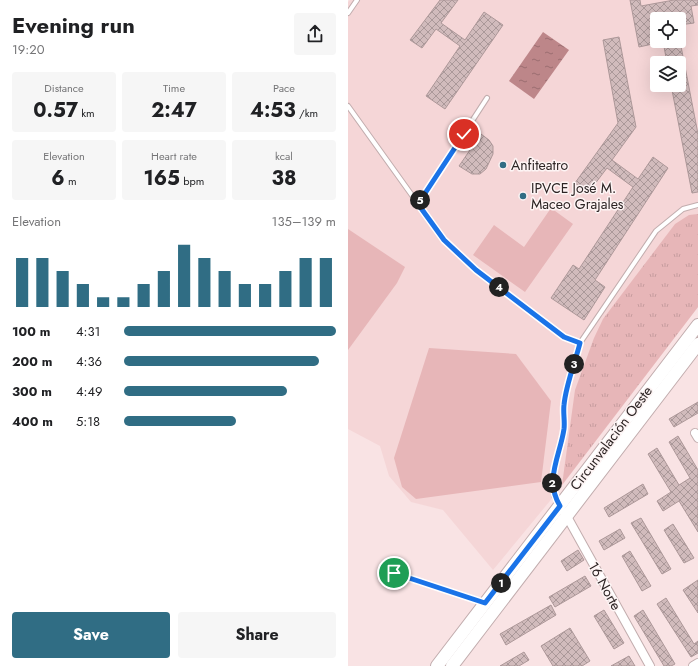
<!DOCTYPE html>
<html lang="en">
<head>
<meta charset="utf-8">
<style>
	:root { --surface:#fff; --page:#f6f6f6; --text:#202124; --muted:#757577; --accent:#306d84 }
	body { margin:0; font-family:Jost,sans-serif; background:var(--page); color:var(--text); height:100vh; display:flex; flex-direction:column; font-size:15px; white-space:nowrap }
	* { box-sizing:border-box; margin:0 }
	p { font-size:13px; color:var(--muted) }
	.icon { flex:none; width:22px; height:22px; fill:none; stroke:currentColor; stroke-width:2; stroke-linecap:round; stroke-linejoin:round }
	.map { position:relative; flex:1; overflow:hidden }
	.sheet { display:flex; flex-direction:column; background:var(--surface); width:348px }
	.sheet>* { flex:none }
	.controls { position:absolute; left:302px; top:12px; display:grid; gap:8px }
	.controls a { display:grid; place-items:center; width:36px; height:36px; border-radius:4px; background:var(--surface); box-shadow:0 4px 16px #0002; font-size:20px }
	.pin { position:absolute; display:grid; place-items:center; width:34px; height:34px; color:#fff; margin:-17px; border:2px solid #fff; border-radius:50%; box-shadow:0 1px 4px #0007 }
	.km { position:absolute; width:20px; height:20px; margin:-10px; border-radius:50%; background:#222; color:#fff; font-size:11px; line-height:20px; text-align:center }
	.round { display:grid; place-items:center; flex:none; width:42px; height:42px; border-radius:4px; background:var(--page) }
	.headline { display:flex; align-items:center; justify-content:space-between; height:68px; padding:0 12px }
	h1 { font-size:22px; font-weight:700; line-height:30px }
	.metrics { display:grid; grid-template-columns:repeat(3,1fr); gap:6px; height:68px; padding:4px 12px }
	.metrics div { display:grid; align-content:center; border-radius:4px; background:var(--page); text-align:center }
	.metrics b { font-size:20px; font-weight:700 }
	.metrics small { font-size:11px; font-weight:400 }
	.metrics p { font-size:11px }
	.chart { height:112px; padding:8px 12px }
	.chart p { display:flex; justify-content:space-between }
	.chart svg { width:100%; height:72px; margin-top:4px; stroke:var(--accent); stroke-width:6 }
	.action { display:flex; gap:8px; margin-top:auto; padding:8px 12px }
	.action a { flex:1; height:46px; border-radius:4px; background:var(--accent); color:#fff; font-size:16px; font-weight:700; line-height:46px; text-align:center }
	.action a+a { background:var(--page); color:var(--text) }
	ul { padding:0 12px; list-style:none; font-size:13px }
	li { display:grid; grid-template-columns:64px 48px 1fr; align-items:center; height:30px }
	li i { height:10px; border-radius:5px; background:var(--accent) }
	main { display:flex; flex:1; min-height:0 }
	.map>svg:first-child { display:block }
	.built { fill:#f5d6d7; fill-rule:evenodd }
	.grass { fill:url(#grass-tufts) }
	.pitch { fill:#e7b6b8 }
	.water { fill:url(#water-ripples) }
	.building { fill:url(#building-cross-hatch); stroke:#ad9899 }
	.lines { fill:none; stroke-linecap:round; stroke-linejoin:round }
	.lane-casing { stroke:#c2adae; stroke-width:6 }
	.street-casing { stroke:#c2adae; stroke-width:10 }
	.primary-casing { stroke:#c2adae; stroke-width:14 }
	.lane { stroke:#fff; stroke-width:4 }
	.street { stroke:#fff; stroke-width:8 }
	.primary { stroke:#fff; stroke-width:12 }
	.route-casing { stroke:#fff; stroke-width:8 }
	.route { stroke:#1a73e8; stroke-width:5 }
	.poi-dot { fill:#306d84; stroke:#fdf4f4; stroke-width:1.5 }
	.labels { text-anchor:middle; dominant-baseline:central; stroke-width:3; stroke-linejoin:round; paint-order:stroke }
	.poi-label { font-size:14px; fill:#2c2424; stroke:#fdf4f4; text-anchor:start }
	.street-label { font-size:14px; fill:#2c2424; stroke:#fdf4f4 }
</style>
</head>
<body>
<main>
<section class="sheet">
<div class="headline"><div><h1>Evening run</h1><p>19:20</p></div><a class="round"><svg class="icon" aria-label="share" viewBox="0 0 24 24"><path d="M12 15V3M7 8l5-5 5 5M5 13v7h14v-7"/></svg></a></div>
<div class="metrics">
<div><p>Distance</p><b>0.57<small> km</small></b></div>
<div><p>Time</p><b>2:47</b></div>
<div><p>Pace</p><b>4:53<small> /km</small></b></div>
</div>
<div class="metrics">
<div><p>Elevation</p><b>6<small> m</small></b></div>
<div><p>Heart rate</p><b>165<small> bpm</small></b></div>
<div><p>kcal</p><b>38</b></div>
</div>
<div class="chart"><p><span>Elevation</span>135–139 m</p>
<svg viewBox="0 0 160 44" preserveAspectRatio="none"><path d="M5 44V14M15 44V14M25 44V22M35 44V30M45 44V38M55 44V38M65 44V30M75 44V22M85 44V6M95 44V14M105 44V22M115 44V30M125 44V30M135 44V22M145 44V14M155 44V14"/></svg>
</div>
<ul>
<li><b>100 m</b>4:31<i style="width:100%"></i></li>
<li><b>200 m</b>4:36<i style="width:92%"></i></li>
<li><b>300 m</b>4:49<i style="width:77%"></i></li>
<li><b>400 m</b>5:18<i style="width:53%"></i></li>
</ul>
<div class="action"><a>Save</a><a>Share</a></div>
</section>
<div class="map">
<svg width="350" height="666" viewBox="0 0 350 666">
	<defs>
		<pattern id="grass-tufts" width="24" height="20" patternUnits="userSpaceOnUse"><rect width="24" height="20" fill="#e7b6b8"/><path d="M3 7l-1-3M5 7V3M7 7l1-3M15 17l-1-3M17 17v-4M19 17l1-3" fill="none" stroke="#c69c9e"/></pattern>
		<pattern id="water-ripples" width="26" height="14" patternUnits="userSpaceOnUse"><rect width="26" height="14" fill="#bd8689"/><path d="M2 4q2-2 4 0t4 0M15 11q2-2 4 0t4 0" fill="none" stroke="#9a6d70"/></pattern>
		<pattern id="building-cross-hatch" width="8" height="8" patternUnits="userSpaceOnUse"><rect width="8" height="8" fill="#d1bbbc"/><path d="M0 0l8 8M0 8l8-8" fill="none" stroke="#aa9899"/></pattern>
	</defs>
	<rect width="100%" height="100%" fill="#f9e3e4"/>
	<path class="built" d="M 2,0 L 350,0 L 350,307 L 206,496 L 145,570 L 95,510 L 63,502 L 41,476 L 32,446 L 0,429 L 0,2 ZM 309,19 L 331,19 L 331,41 L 309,41 ZM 309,63 L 331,63 L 331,85 L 309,85 Z"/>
	<polygon class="grass" points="350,214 350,307 214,485 227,390 246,338 255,319 327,224 341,215"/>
	<g class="pitch">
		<polygon points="203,208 225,224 177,292 125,255 146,225 176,247"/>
		<polygon points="0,229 57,267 49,283 0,350"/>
		<polygon points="81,348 168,354 203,401 193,482 68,499 54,487 46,458"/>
	</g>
	<polygon class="water" points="195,32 221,50 186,99 161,81"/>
	<g class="building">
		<polygon points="92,0 110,0 93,23 117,40 136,12 155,25 97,109 78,96 112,46 88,29 74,48 62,40"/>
		<polygon points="282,0 292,0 293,6 326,0 350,0 350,5 343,6 346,23 331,25 331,19 309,19 309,43 291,47"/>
		<polygon points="271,37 288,127 264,160 290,179 305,157 320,168 247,280 257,287 236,320 203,298 225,265 231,269 285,187 259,168 240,193 227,183 270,123 255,40"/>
		<polygon points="315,41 332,41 350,134 350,192 344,193 323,85 331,85 331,63 319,63"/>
		<polygon points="133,134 141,140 145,146 145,154 138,169 132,174 124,174 111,166"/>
		<polygon points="350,402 350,413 326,427 321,419"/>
		<polygon points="330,436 350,470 350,532 331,501 315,511 309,501 323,492 300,454 309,448 331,485 342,478 321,442"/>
		<polygon points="295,484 300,494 261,517 256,508"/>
		<polygon points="293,518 323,569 314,574 283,523"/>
		<polygon points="325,524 346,558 336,563 316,530"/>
		<polygon points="272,529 277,538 256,550 251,541"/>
		<polygon points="230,550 236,560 219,571 213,561"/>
		<polygon points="282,551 303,586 294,591 274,556"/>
		<polygon points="237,576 243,586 207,607 201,597"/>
		<polygon points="350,580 350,613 335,590"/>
		<polygon points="318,598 346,644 350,641 350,653 343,657 309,604"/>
		<polygon points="203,605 208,615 158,645 152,634"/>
		<polygon points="256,610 276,643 266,649 246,616"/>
		<polygon points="295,610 327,664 323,666 316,666 286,616"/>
		<polygon points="222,628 242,661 234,666 205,666 193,646"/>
		<polygon points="176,652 181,660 171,666 152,666"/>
		<polygon points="281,656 287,666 263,666"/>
	</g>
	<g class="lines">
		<defs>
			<g id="lane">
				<polyline points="0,13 9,0"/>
				<polyline points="0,106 96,240 128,270 216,337 232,343"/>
				<polyline points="70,204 139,98"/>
				<polyline points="211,504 206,496 204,480 216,429 216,405 220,385 232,343 308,231 335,209 350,205"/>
				<polyline points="46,573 135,602"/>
			</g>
			<g id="street">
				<polyline points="347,433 350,438"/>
				<polyline points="217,513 302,666"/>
				<polyline points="345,666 350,663"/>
			</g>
			<g id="primary">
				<polyline points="89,666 350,325"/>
				<polyline points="104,666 350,344"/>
			</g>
		</defs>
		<use href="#lane" class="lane-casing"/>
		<use href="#street" class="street-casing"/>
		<use href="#primary" class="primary-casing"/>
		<use href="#lane" class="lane"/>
		<use href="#street" class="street"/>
		<use href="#primary" class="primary"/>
	</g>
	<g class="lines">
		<defs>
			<path id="route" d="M 46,573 L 137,603 L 212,506 C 196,480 212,456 216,429 C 217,421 215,413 216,405 C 218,384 227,363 232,343 L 216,337 L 128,270 L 96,240 L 70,204 L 116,134"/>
		</defs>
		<use href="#route" class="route-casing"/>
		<use href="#route" class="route"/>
	</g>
	<g class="poi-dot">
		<circle cx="155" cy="165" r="4"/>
		<circle cx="175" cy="196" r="4"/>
	</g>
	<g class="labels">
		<g class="poi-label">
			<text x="163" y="165">Anfiteatro</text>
			<text x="183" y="188">IPVCE José M.<tspan x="183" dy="16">Maceo Grajales</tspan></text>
		</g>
		<g class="street-label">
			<text transform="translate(263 438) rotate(-53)">Circunvalación Oeste</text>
			<text transform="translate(257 586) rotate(61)">16 Norte</text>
		</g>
	</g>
</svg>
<div class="controls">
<a><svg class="icon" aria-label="locate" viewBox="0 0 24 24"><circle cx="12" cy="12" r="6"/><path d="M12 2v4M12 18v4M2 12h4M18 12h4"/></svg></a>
<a><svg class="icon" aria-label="layers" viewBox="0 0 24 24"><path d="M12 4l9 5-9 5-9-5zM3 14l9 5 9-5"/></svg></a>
</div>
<div class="pin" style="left:46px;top:573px;background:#1e9e55"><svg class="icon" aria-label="arrive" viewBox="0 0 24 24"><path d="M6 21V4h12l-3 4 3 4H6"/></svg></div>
<div class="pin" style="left:116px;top:134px;background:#d93025"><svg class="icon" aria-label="check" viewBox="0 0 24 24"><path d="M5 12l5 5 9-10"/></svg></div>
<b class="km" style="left:153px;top:583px">1</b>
<b class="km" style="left:204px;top:483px">2</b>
<b class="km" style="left:226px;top:364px">3</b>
<b class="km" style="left:151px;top:287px">4</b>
<b class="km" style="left:72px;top:200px">5</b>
</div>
</main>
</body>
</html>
